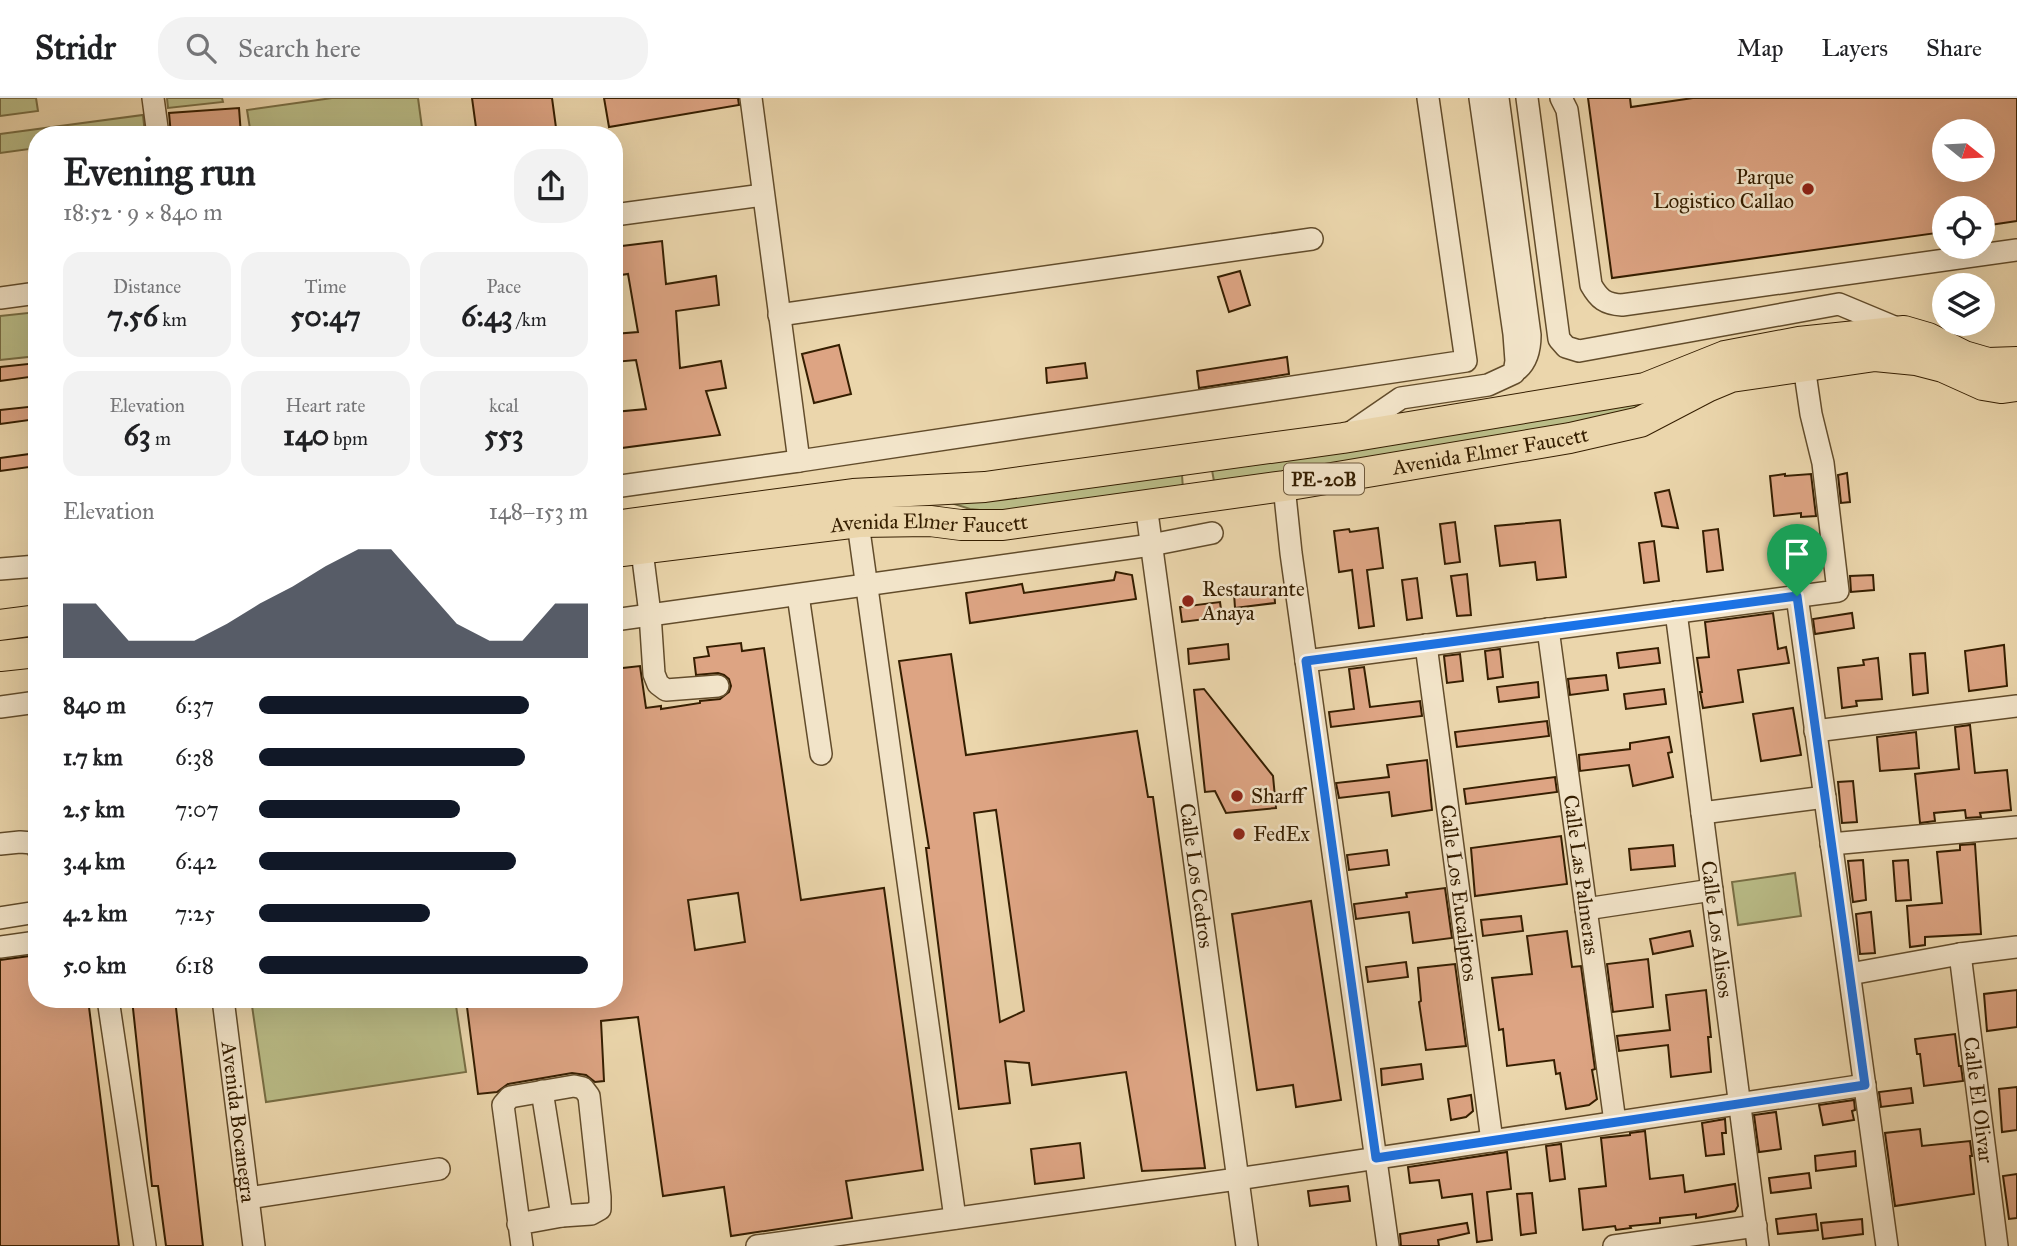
<!DOCTYPE html>
<html lang="en">
<head>
<meta charset="utf-8">
<style>
	:root { --surface:#fff; --page:#f2f2f2; --text:#202124; --muted:#757577; --line:#e0e0e0; --accent:#111827 }
	body { margin:0; font-family:"IM FELL Great Primer",serif; background:var(--page); color:var(--text); height:100vh; display:flex; flex-direction:column; font-size:26px; white-space:nowrap }
	* { box-sizing:border-box; margin:0 }
	p { font-size:23px; color:var(--muted) }
	.icon { flex:none; width:38px; height:38px; fill:none; stroke:currentColor; stroke-width:2; stroke-linecap:round; stroke-linejoin:round }
	.map { position:relative; flex:1; overflow:hidden }
	.drawer { position:absolute; left:28px; top:28px; width:595px; height:882px; display:flex; flex-direction:column; background:var(--surface); border-radius:28px; box-shadow:0 7px 28px #0002 }
	.drawer>* { flex:none }
	.needle { width:46px; rotate:108deg }
	.fabs { position:absolute; left:1932px; top:21px; display:grid; gap:14px }
	.fabs a { display:grid; place-items:center; width:63px; height:63px; border-radius:50%; background:var(--surface); box-shadow:0 7px 28px #0002; font-size:35px }
	.pin { position:absolute; display:grid; place-items:center; width:60px; height:60px; color:#fff; margin:-72px -30px; border-radius:50% 50% 50% 0; rotate:-45deg; box-shadow:0 0 7px #0007 }
	.pin .icon { rotate:45deg }
	.round { display:grid; place-items:center; flex:none; width:74px; height:74px; border-radius:28px; background:var(--page) }
	.overview { display:flex; align-items:center; justify-content:space-between; height:119px; padding:0 35px }
	h1 { font-size:38px; font-weight:700; line-height:52px }
	.figures { display:grid; grid-template-columns:repeat(3,1fr); gap:10px; height:119px; padding:7px 35px }
	.figures div { display:grid; align-content:center; border-radius:18px; background:var(--page); text-align:center }
	.figures b { font-size:30px; font-weight:700 }
	.figures small { font-size:19px; font-weight:400 }
	.figures p { font-size:19px }
	.chart { height:196px; padding:14px 35px }
	.chart p { display:flex; justify-content:space-between }
	.chart svg { width:100%; height:126px; margin-top:7px; fill:var(--accent); opacity:.7 }
	ul { padding:0 35px; list-style:none; font-size:23px }
	li { display:grid; grid-template-columns:112px 84px 1fr; align-items:center; height:52px }
	li i { height:18px; border-radius:9px; background:var(--accent) }
	header { display:flex; align-items:center; gap:42px; box-sizing:border-box; height:98px; padding:0 35px; background:var(--surface); border-bottom:2px solid var(--line) }
	header strong { font-size:33px }
	nav { display:flex; gap:38px; margin-inline-start:auto; font-size:24px }
	.search { width:490px; height:63px; background:var(--page); display:flex; align-items:center; gap:18px; box-sizing:border-box; padding:0 24px; border-radius:28px; color:var(--muted); font-size:26px }
	.map>svg:first-child { display:block }
	.green { fill:#babd88; stroke:#786e44; stroke-width:2 }
	.building { fill:#dda483; stroke:#351e00; stroke-width:2; fill-rule:evenodd }
	.lines { fill:none; stroke-linecap:round; stroke-linejoin:round }
	.minor-casing { stroke:#624c2b; stroke-width:24 }
	.highway-casing { stroke:#351e00; stroke-width:32 }
	.minor { stroke:#f2e4c9; stroke-width:21 }
	.highway { stroke:#ebd6ac; stroke-width:30 }
	.route-casing { stroke:#fff; stroke-width:14 }
	.route { stroke:#1a73e8; stroke-width:9 }
	.poi-dot { fill:#8f2418; stroke:#f2e4c9; stroke-width:2.5 }
	.labels { text-anchor:middle; dominant-baseline:central; stroke-width:5; stroke-linejoin:round; paint-order:stroke }
	.shield { fill:#f2e4c9; stroke:#6e593c; stroke-width:2 }
	.shield-label { font-size:19px; font-weight:bold; fill:#351e00 }
	.poi-label { font-size:21px; fill:#351e00; stroke:#f2e4c9; text-anchor:start }
	.street-label { font-size:21px; fill:#351e00; stroke:#f2e4c9 }
</style>
</head>
<body>
<header>
<strong>Stridr</strong>
<div class="search"><svg class="icon" aria-label="search" viewBox="0 0 24 24"><circle cx="10" cy="10" r="6"/><path d="M15 15l6 6"/></svg>Search here</div>
<nav><a>Map</a><a>Layers</a><a>Share</a></nav>
</header>
<div class="map">
<svg width="2017" height="1148" viewBox="0 0 2017 1148">
	<rect width="100%" height="100%" fill="#ebd6ac"/>
	<filter id="stains"><feTurbulence type="fractalNoise" baseFrequency=".00286" numOctaves="4"/><feColorMatrix values="0 0 0 0 .2 0 0 0 0 .09 0 0 0 0 .02 0 0 0 .5 -.17"/></filter>
	<radialGradient id="worn" r=".72"><stop offset=".6" stop-color="#630" stop-opacity="0"/><stop offset="1" stop-color="#630" stop-opacity=".3"/></radialGradient>
	<g class="green">
		<polygon points="0,0 36,0 38,13 0,18"/>
		<polygon points="167,0 222,0 223,4 168,10"/>
		<polygon points="332,0 418,0 423,37 251,37 247,12"/>
		<polygon points="143,17 145,36 37,37 37,50 0,55 0,36"/>
		<polygon points="37,214 37,258 0,262 0,218"/>
		<polygon points="1660,298 1623,316 1215,389 1212,372"/>
		<polygon points="1182,377 1183,391 1009,415 970,411 945,403"/>
		<polygon points="1795,775 1801,818 1738,827 1732,784"/>
		<polygon points="251,901 455,901 466,974 266,1004"/>
	</g>
	<g class="building">
		<polygon points="472,0 552,0 557,37 477,37"/>
		<polygon points="604,0 738,0 739,7 609,29"/>
		<path d="M 1588,0 L 1630,0 L 1631,9 L 1693,0 L 2017,0 L 2017,123 L 1983,128 L 1983,110 L 1944,110 L 1944,134 L 1612,180 ZM 1944,33 L 1983,33 L 1983,72 L 1944,72 Z"/>
		<polygon points="239,10 241,37 171,37 169,15"/>
		<polygon points="662,143 666,186 716,178 719,207 676,213 680,270 721,263 726,290 706,293 720,337 614,351 614,314 646,311 636,262 614,264 614,236 638,234 628,176 614,178 614,149"/>
		<polygon points="1240,173 1250,207 1229,214 1218,179"/>
		<polygon points="839,247 851,296 814,305 802,256"/>
		<polygon points="1287,259 1289,276 1199,290 1197,273"/>
		<polygon points="37,265 37,278 0,283 0,269"/>
		<polygon points="1085,265 1087,280 1047,285 1046,270"/>
		<polygon points="37,308 37,321 0,326 0,312"/>
		<polygon points="37,355 37,368 0,373 0,360"/>
		<polygon points="1847,375 1850,404 1841,405 1838,377"/>
		<polygon points="1785,376 1785,378 1811,376 1816,418 1801,419 1801,415 1774,418 1770,378"/>
		<polygon points="1669,392 1678,430 1662,428 1655,395"/>
		<polygon points="1560,422 1566,479 1537,482 1535,464 1500,468 1495,428"/>
		<polygon points="1455,424 1460,464 1445,466 1440,426"/>
		<polygon points="1378,430 1383,470 1367,472 1374,528 1359,530 1352,472 1339,474 1334,433 1349,431 1350,434"/>
		<polygon points="1718,431 1723,472 1707,474 1703,433"/>
		<polygon points="1654,443 1659,483 1644,485 1639,445"/>
		<polygon points="1116,474 1132,477 1136,501 970,525 966,495 1022,486 1024,495 1114,482"/>
		<polygon points="1467,476 1471,517 1457,518 1451,478"/>
		<polygon points="1873,477 1874,492 1851,494 1850,478"/>
		<polygon points="1417,480 1422,520 1407,522 1402,482"/>
		<polygon points="1274,490 1275,505 1235,510 1234,495"/>
		<polygon points="1220,504 1222,519 1182,524 1180,509"/>
		<polygon points="1773,515 1778,551 1786,549 1789,565 1738,572 1743,604 1703,610 1700,594 1702,594 1697,560 1709,559 1705,524"/>
		<polygon points="1852,515 1854,530 1815,536 1813,521"/>
		<path d="M 741,545 L 742,553 L 764,550 L 801,802 L 884,790 L 923,1072 L 846,1083 L 852,1120 L 731,1138 L 724,1089 L 663,1098 L 638,919 L 601,923 L 604,983 L 595,984 L 586,977 L 572,975 L 508,986 L 497,994 L 478,996 L 466,901 L 614,901 L 614,571 L 640,568 L 646,610 L 661,608 L 661,611 L 700,605 L 700,603 L 720,601 L 729,594 L 731,588 L 729,581 L 724,577 L 718,575 L 696,577 L 694,560 L 709,558 L 707,549 ZM 738,795 L 745,844 L 695,852 L 688,802 Z"/>
		<polygon points="1228,546 1229,561 1189,566 1188,551"/>
		<polygon points="2004,547 2007,588 1969,593 1965,553"/>
		<polygon points="1658,550 1660,565 1619,570 1617,555"/>
		<polygon points="1500,551 1503,579 1488,581 1485,553"/>
		<polygon points="1925,555 1928,595 1913,597 1910,556"/>
		<path d="M 951,556 L 966,657 L 1137,633 L 1148,699 L 1153,699 L 1205,1070 L 1142,1073 L 1126,974 L 1032,987 L 1029,965 L 1005,963 L 1010,1005 L 959,1011 L 926,750 L 929,750 L 899,563 ZM 996,712 L 1024,913 L 1000,924 L 974,715 Z"/>
		<polygon points="1460,556 1463,583 1447,585 1444,558"/>
		<polygon points="1878,560 1882,601 1856,603 1857,608 1842,610 1838,570 1864,567 1863,562"/>
		<polygon points="1364,569 1370,609 1420,603 1422,618 1331,629 1329,614 1354,611 1349,571"/>
		<polygon points="1606,577 1608,592 1570,597 1568,581"/>
		<polygon points="1538,584 1539,599 1499,604 1497,589"/>
		<polygon points="1204,591 1273,678 1276,710 1226,715 1215,693 1205,694 1194,592"/>
		<polygon points="1664,591 1666,606 1626,611 1624,596"/>
		<polygon points="1793,610 1801,657 1761,663 1753,616"/>
		<polygon points="1547,623 1549,638 1457,649 1455,634"/>
		<polygon points="1970,627 1975,675 2007,672 2011,712 1980,715 1981,719 1966,720 1965,712 1934,715 1935,723 1920,725 1915,676 1959,671 1955,629"/>
		<polygon points="1916,634 1919,670 1880,673 1877,639"/>
		<polygon points="1669,639 1672,654 1668,655 1673,679 1633,688 1629,667 1580,673 1579,657 1630,651 1630,645"/>
		<polygon points="1427,662 1432,712 1392,718 1389,694 1339,700 1336,685 1389,679 1387,667"/>
		<polygon points="1555,679 1557,694 1466,706 1464,691"/>
		<polygon points="1853,683 1857,724 1842,725 1838,684"/>
		<polygon points="1561,738 1567,786 1475,798 1471,750"/>
		<polygon points="1975,746 1981,836 1925,839 1925,847 1910,849 1907,808 1942,805 1937,754 1960,752 1960,747"/>
		<polygon points="1673,747 1675,768 1631,772 1629,751"/>
		<polygon points="1387,752 1389,767 1349,772 1347,757"/>
		<polygon points="1863,762 1866,802 1853,804 1848,763"/>
		<polygon points="1908,762 1911,802 1896,803 1893,763"/>
		<polygon points="1445,790 1452,840 1413,845 1409,814 1356,821 1354,806 1407,799 1406,795"/>
		<polygon points="1311,803 1341,1002 1296,1009 1293,987 1257,992 1232,816"/>
		<polygon points="1871,814 1875,855 1860,856 1856,816"/>
		<polygon points="1521,818 1523,833 1483,838 1481,822"/>
		<polygon points="1567,833 1572,869 1581,868 1595,971 1592,972 1597,1001 1589,1007 1566,1011 1560,975 1556,976 1554,962 1507,968 1503,931 1499,932 1492,880 1532,876 1527,838"/>
		<polygon points="1690,833 1693,848 1653,856 1650,841"/>
		<polygon points="37,857 37,901 88,901 119,1148 0,1148 0,862"/>
		<polygon points="1648,861 1653,909 1613,914 1607,866"/>
		<polygon points="1406,864 1408,879 1368,884 1366,869"/>
		<polygon points="1455,866 1466,948 1426,952 1419,904 1421,903 1418,870"/>
		<polygon points="1706,892 1711,939 1708,939 1711,974 1671,979 1668,947 1619,953 1617,938 1670,932 1666,897"/>
		<polygon points="2017,892 2017,929 1987,933 1984,896"/>
		<polygon points="132,901 175,901 203,1148 166,1148 158,1088 152,1088"/>
		<polygon points="1955,936 1959,968 1961,968 1963,983 1924,988 1920,956 1917,956 1915,941"/>
		<polygon points="1421,966 1423,981 1382,987 1381,971"/>
		<polygon points="2017,989 2017,1032 2002,1034 1999,991"/>
		<polygon points="1911,990 1913,1005 1881,1009 1879,994"/>
		<polygon points="1471,997 1473,1013 1466,1019 1451,1022 1448,1001"/>
		<polygon points="1854,1002 1855,1012 1852,1013 1854,1022 1823,1027 1819,1007"/>
		<polygon points="1776,1014 1781,1051 1759,1054 1754,1017"/>
		<polygon points="1725,1021 1726,1035 1722,1035 1724,1056 1706,1058 1702,1025"/>
		<polygon points="1920,1031 1922,1048 1970,1043 1972,1058 1970,1058 1974,1096 1895,1108 1885,1035"/>
		<polygon points="1645,1033 1650,1081 1683,1077 1685,1094 1735,1086 1738,1108 1735,1113 1696,1120 1696,1116 1660,1120 1660,1125 1630,1128 1631,1130 1616,1132 1615,1128 1583,1132 1579,1091 1606,1088 1601,1040 1630,1037 1630,1035"/>
		<polygon points="1080,1045 1084,1080 1035,1086 1031,1051"/>
		<polygon points="1561,1046 1565,1081 1550,1083 1546,1048"/>
		<polygon points="1855,1053 1856,1068 1816,1073 1815,1058"/>
		<polygon points="1507,1054 1511,1091 1487,1094 1492,1142 1477,1144 1472,1096 1442,1100 1439,1082 1410,1085 1408,1069"/>
		<polygon points="1809,1075 1811,1090 1771,1095 1769,1080"/>
		<polygon points="2017,1076 2017,1120 2009,1121 2003,1078"/>
		<polygon points="1348,1088 1350,1103 1310,1108 1308,1093"/>
		<polygon points="1532,1095 1536,1135 1521,1137 1517,1096"/>
		<polygon points="1816,1116 1818,1132 1778,1136 1776,1121"/>
		<polygon points="1862,1121 1863,1136 1823,1141 1821,1125"/>
		<polygon points="1467,1125 1469,1135 1438,1142 1439,1148 1401,1148 1400,1136"/>
	</g>
	<g class="lines">
		<defs>
			<g id="minor">
				<polyline points="153,0 158,37"/>
				<path d="M 1498,0 L 1530,237 C 1530,249 1527,263 1518,271"/>
				<polyline points="1527,0 1559,241 1566,249 1579,253 1839,206 1899,231"/>
				<path d="M 1561,0 L 1567,12 L 1591,187 C 1599,201 1605,206 1622,207 L 2017,152"/>
				<polyline points="614,117 763,97"/>
				<polyline points="0,200 37,195"/>
				<polyline points="779,217 1312,141"/>
				<polyline points="1350,335 1401,300 1488,287 1514,275 1516,263 1514,236 1480,0"/>
				<polyline points="799,363 1466,263 1428,0"/>
				<polyline points="1284,388 1291,455 1388,1148"/>
				<polyline points="614,389 799,363 751,0"/>
				<path id="s1" d="M 1146,407 L 1247,1148"/>
				<polyline points="856,411 955,1120"/>
				<polyline points="640,437 650,516 654,576 658,586 666,592 718,588"/>
				<polyline points="0,471 37,468"/>
				<polyline points="798,497 821,656"/>
				<polyline points="1797,498 1887,1148"/>
				<path id="s2" d="M 1676,514 L 1758,1148"/>
				<polyline points="614,522 1151,447 1212,435"/>
				<path id="s3" d="M 1548,531 L 1615,1024"/>
				<path id="s4" d="M 1426,547 L 1492,1043"/>
				<polyline points="1306,563 1838,493 1823,365 1811,316 1804,268"/>
				<polyline points="0,609 37,604"/>
				<polyline points="1815,633 2017,608"/>
				<polyline points="1702,715 1825,699"/>
				<polyline points="0,746 20,744 33,745 37,750"/>
				<polyline points="1831,746 2017,729"/>
				<polyline points="1586,811 1712,792"/>
				<polyline points="0,820 37,814"/>
				<polyline points="0,849 37,844"/>
				<path id="s5" d="M 1960,856 L 1997,1148"/>
				<polyline points="1850,876 1960,856 2017,849"/>
				<polyline points="108,901 145,1148"/>
				<path id="s6" d="M 223,901 L 254,1148"/>
				<polyline points="542,993 562,1118"/>
				<polyline points="248,1100 439,1071"/>
				<polyline points="518,1126 562,1118 591,1116 600,1111 600,1099 589,998 583,990 574,988 510,999 503,1007 522,1148"/>
				<polyline points="757,1148 1237,1081 1865,987"/>
				<polyline points="1614,1148 1756,1128"/>
			</g>
			<g id="highway">
				<polyline points="614,428 853,396 985,389 1343,340 1645,290 1725,258 1799,244 1904,233 1928,240 1964,258 1988,265 2017,264"/>
				<path id="s7" d="M 614,454 L 859,424 L 930,423 L 961,427 L 1003,427 L 1284,388 L 1570,340 L 1640,324 L 1707,289 L 1731,279 L 1875,258 L 1916,262 L 1943,269 L 1983,287 L 2001,290 L 2017,288"/>
				<polyline points="0,527 37,522"/>
				<polyline points="0,558 37,554"/>
			</g>
		</defs>
		<use href="#minor" class="minor-casing"/>
		<use href="#highway" class="highway-casing"/>
		<use href="#minor" class="minor"/>
		<use href="#highway" class="highway"/>
	</g>
	<g class="lines">
		<defs>
			<polygon id="route" points="1797,498 1865,987 1376,1060 1306,563"/>
		</defs>
		<use href="#route" class="route-casing"/>
		<use href="#route" class="route"/>
	</g>
	<g class="poi-dot">
		<circle cx="1808" cy="91" r="7"/>
		<circle cx="1188" cy="503" r="7"/>
		<circle cx="1237" cy="698" r="7"/>
		<circle cx="1239" cy="736" r="7"/>
	</g>
	<g class="labels">
		<rect class="shield" x="1284" y="365.5" width="80" height="31" rx="5"/>
		<g class="shield-label">
			<text x="1324" y="381">PE-20B</text>
		</g>
		<g class="poi-label">
			<text x="1794" y="79" text-anchor="end">Parque<tspan x="1794" dy="24">Logistico Callao</tspan></text>
			<text x="1202" y="491">Restaurante<tspan x="1202" dy="24">Anaya</tspan></text>
			<text x="1251" y="698">Sharff</text>
			<text x="1253" y="736">FedEx</text>
		</g>
		<g class="street-label">
			<text stroke="none"><textPath href="#s7" startOffset="884">Avenida Elmer Faucett</textPath></text>
			<text stroke="none"><textPath href="#s7" startOffset="317">Avenida Elmer Faucett</textPath></text>
			<text stroke="none"><textPath href="#s1" startOffset="374">Calle Los Cedros</textPath></text>
			<text stroke="none"><textPath href="#s3" startOffset="248">Calle Las Palmeras</textPath></text>
			<text stroke="none"><textPath href="#s4" startOffset="250">Calle Los Eucaliptos</textPath></text>
			<text stroke="none"><textPath href="#s2" startOffset="320">Calle Los Alisos</textPath></text>
			<text stroke="none"><textPath href="#s5" startOffset="147">Calle El Olivar</textPath></text>
			<text stroke="none"><textPath href="#s6" startOffset="124">Avenida Bocanegra</textPath></text>
		</g>
	</g>
	<rect width="100%" height="100%" filter="url(#stains)"/>
	<rect width="100%" height="100%" fill="url(#worn)"/>
</svg>
<div class="fabs">
<a><svg class="needle" viewBox="-14 -14 28 28"><path d="M0-13l5 13h-10z" fill="#e53935"/><path d="M0 13l5-13h-10z" fill="#757577"/></svg></a>
<a><svg class="icon" aria-label="locate" viewBox="0 0 24 24"><circle cx="12" cy="12" r="6"/><path d="M12 2v4M12 18v4M2 12h4M18 12h4"/></svg></a>
<a><svg class="icon" aria-label="layers" viewBox="0 0 24 24"><path d="M12 4l9 5-9 5-9-5zM3 14l9 5 9-5"/></svg></a>
</div>
<div class="pin" style="left:1797px;top:498px;background:#1e9e55"><svg class="icon" aria-label="arrive" viewBox="0 0 24 24"><path d="M6 21V4h12l-3 4 3 4H6"/></svg></div>
<section class="drawer">
<div class="overview"><div><h1>Evening run</h1><p>18:52 · 9 × 840 m</p></div><a class="round"><svg class="icon" aria-label="share" viewBox="0 0 24 24"><path d="M12 15V3M7 8l5-5 5 5M5 13v7h14v-7"/></svg></a></div>
<div class="figures">
<div><p>Distance</p><b>7.56<small> km</small></b></div>
<div><p>Time</p><b>50:47</b></div>
<div><p>Pace</p><b>6:43<small> /km</small></b></div>
</div>
<div class="figures">
<div><p>Elevation</p><b>63<small> m</small></b></div>
<div><p>Heart rate</p><b>140<small> bpm</small></b></div>
<div><p>kcal</p><b>553</b></div>
</div>
<div class="chart"><p><span>Elevation</span>148–153 m</p>
<svg viewBox="0 0 160 44" preserveAspectRatio="none"><path d="M0 44V25L10 25L20 38L30 38L40 38L50 32L60 25L70 19L80 12L90 6L100 6L110 19L120 32L130 38L140 38L150 25L160 25V44z"/></svg>
</div>
<ul>
<li><b>840 m</b>6:37<i style="width:82%"></i></li>
<li><b>1.7 km</b>6:38<i style="width:81%"></i></li>
<li><b>2.5 km</b>7:07<i style="width:61%"></i></li>
<li><b>3.4 km</b>6:42<i style="width:78%"></i></li>
<li><b>4.2 km</b>7:25<i style="width:52%"></i></li>
<li><b>5.0 km</b>6:18<i style="width:100%"></i></li>
</ul>
</section>
</div>
</body>
</html>
